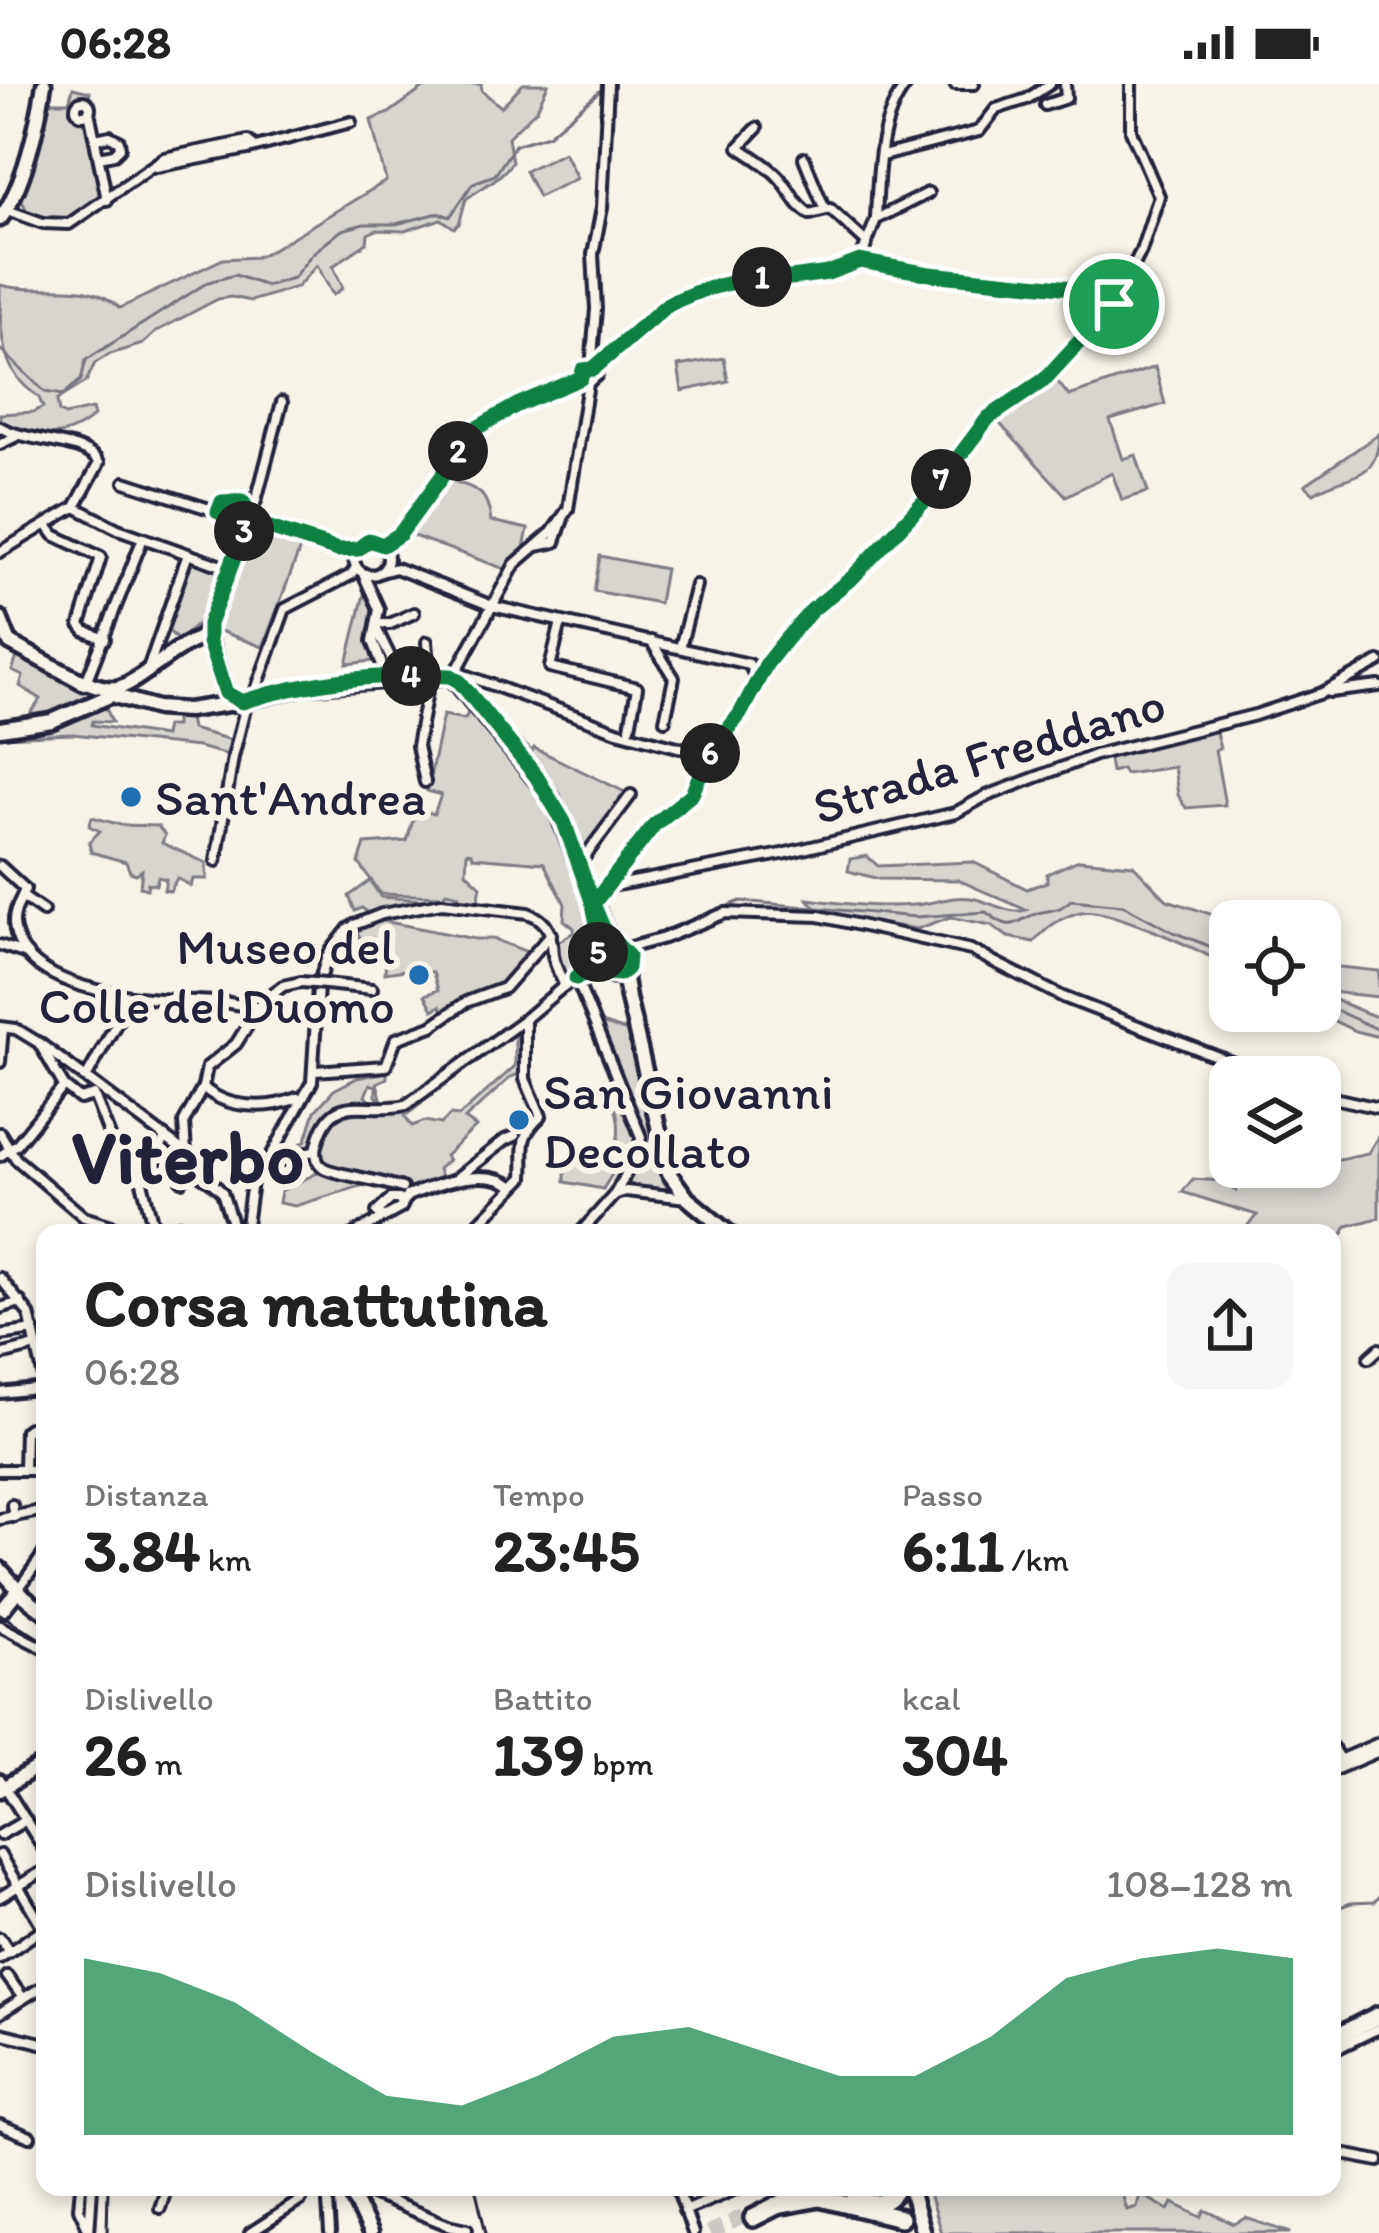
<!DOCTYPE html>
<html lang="it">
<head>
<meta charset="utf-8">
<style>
	:root { --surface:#fff; --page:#f6f6f6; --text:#222; --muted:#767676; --accent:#0b8043 }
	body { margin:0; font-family:Itim,sans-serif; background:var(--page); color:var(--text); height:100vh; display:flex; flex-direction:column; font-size:45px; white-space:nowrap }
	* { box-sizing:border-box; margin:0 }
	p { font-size:39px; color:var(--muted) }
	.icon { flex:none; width:66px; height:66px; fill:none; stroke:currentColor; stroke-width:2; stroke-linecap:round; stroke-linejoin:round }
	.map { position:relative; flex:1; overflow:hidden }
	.side { position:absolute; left:36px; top:1140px; width:1305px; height:972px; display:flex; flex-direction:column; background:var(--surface); border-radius:24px; box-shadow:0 6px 18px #0003 }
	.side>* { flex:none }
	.buttons { position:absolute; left:1209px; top:816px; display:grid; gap:24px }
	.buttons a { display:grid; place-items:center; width:132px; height:132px; border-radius:24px; background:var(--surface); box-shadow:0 6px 18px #0003; font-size:60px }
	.pin { position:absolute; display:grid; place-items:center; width:102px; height:102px; color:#fff; margin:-51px; border:6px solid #fff; border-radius:50%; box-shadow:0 3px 12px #0007 }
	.km { position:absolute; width:60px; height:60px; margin:-30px; border-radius:50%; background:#222; color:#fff; font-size:33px; line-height:60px; text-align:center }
	.round { display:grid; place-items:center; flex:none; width:126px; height:126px; border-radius:24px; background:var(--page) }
	.headline { display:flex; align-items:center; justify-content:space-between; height:204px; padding:0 48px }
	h1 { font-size:66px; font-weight:700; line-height:90px }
	.metrics { display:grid; grid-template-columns:repeat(3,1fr); gap:18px; height:204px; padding:12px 48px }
	.metrics div { display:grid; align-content:center }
	.metrics b { font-size:60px; font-weight:700 }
	.metrics small { font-size:33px; font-weight:400 }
	.metrics p { font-size:33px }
	.chart { height:336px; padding:24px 48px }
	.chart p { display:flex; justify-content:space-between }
	.chart svg { width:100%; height:216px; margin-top:12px; fill:var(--accent); opacity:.7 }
	.status { display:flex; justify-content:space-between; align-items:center; height:84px; padding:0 60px; background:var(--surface); direction:ltr }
	.status svg { height:33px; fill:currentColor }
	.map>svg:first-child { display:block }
	.green { fill:#d8d5cf; stroke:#7d7c85; stroke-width:3 }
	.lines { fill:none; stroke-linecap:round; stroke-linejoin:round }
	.stream { stroke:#76747f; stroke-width:3 }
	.highway-tunnel { stroke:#ccc9c5; stroke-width:15; stroke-dasharray:15 8; stroke-linecap:butt }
	.minor-casing { stroke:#22223b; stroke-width:16 }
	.major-casing { stroke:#22223b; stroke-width:21 }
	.highway-casing { stroke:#22223b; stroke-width:24 }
	.minor { stroke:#f7f3e8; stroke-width:8 }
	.major { stroke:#f7f3e8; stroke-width:12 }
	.highway { stroke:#f7f3e8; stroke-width:15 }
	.rail { stroke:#22223b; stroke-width:3 }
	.minor-bridge-casing { stroke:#22223b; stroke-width:16; stroke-linecap:butt }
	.minor-bridge { stroke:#f7f3e8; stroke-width:8 }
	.route-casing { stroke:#fff; stroke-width:24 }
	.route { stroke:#0b8043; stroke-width:15 }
	.poi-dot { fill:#1f6fb2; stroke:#f7f3e8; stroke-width:4.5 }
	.labels { text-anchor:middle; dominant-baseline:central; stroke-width:12; stroke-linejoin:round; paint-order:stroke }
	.street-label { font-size:51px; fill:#22223b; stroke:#f7f3e8 }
	.poi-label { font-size:51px; fill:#22223b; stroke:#f7f3e8; text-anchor:start }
	.town-label { font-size:75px; font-weight:bold; fill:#22223b; stroke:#f7f3e8 }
</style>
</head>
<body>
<div class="status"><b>06:28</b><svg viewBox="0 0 49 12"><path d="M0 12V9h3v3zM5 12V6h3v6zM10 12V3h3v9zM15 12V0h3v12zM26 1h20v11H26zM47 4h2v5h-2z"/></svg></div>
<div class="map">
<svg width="1379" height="2149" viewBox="0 0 1379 2149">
	<rect width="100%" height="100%" fill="#f7f3e8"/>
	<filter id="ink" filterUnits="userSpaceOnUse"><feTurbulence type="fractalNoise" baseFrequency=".00833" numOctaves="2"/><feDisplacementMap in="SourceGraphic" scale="24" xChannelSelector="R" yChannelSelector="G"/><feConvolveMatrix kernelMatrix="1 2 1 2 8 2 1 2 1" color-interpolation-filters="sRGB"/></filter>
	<g filter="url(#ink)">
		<g class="green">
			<path d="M 429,0 L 481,0 L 482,7 L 501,23 L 523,0 L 548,0 L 537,25 L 508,53 L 512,78 C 500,96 483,102 466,115 L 459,140 L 454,144 L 441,135 L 405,147 L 377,146 L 368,150 L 367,159 L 333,182 L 343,204 L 333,211 L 317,181 L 297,203 L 251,217 L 231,213 L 218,215 L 157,247 L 143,260 L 110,270 L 95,279 L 86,298 L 57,316 L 59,328 L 65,331 L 92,325 L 94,332 C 64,359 32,355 0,336 L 0,330 L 33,328 L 43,323 L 38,312 C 0,289 0,248 0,201 C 43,212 86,192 120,224 L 223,175 L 256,173 L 268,168 L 386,97 L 371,36 L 389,29 Z"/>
			<path d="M 73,4 L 90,8 L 87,16 L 76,17 L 73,26 L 76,32 L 88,37 L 85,39 L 101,111 C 80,137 59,139 28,130 L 21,114 L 46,18 L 69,18 Z"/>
			<polygon points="564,68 577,94 538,113 525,87"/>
			<polygon points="724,274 728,297 682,307 678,282"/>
			<polygon points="1155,283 1165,320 1110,336 1123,375 1136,371 1148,408 1122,416 1112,389 1066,412 993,332 1033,309 1053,292 1069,312"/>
			<path d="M 1379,350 C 1379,400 1344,389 1314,409 L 1305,401 Z"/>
			<path d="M 448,395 C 476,406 487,404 491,437 L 528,445 L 524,464 L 505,485 L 405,449 Z"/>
			<polygon points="249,444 301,462 263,563 212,544"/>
			<polygon points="600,472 665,485 659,519 594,507"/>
			<polygon points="190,476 220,488 203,535 178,557 167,545"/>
			<path d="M 366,502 C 380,536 363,545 373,577 L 347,580 Z"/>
			<polygon points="18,570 88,606 92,613 28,639 28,633 41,615 20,602 23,592 12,587"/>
			<polygon points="103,617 112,638 93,637 92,641 164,652 166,642 175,642 175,634 189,633 191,645 232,656 228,671 198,663 72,650 3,653 3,649 37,646"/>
			<path d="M 471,623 C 521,683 550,716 578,791 C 588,820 598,843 593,874 L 566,896 L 555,872 L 558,858 L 574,848 L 574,844 L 564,836 L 565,820 L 544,779 L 473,773 L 472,769 L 467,768 L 466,788 L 481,802 L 477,822 L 458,818 L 459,811 L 446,808 L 443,812 L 381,810 L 359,779 L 365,760 L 407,757 L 416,725 L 434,730 L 441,711 L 427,707 L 443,631 L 465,635 Z"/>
			<polygon points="488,628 532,667 534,664 629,710 582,773 556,713"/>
			<polygon points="1215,645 1220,664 1215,666 1225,721 1186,724 1178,711 1174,683 1125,690 1122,685 1111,688 1108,670"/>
			<polygon points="92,733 121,741 158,742 165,751 162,759 206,779 207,795 193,795 191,802 177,794 170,807 164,806 166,795 158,793 156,801 148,799 147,805 140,803 142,786 136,790 130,788 126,778 91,768 89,758 100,747 89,742"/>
			<path d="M 867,772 L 878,782 L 973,778 L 1027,805 L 1047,798 L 1047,790 L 1079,776 L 1133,781 L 1167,816 L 1232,837 L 1230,884 C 1206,868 1107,822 1081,828 C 1062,832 1046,844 1034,858 L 1008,853 L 991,841 L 950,833 L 917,845 L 822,830 L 808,815 C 844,820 879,824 914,821 C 933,820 952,811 971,814 C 990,817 1008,831 1026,826 L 958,796 L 879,795 L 848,787 L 850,775 Z"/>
			<polygon points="370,797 381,813 440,817 371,831 362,824 355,827 349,812"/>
			<polygon points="373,835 475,855 493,855 533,870 502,902 446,930 440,922 433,926 425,911 438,906 433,888 420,888 419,884 385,889 386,872 379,872 372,854 362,858 355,843"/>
			<polygon points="1320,881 1379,887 1379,913 1320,907"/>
			<polygon points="1320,910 1379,934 1379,953 1355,947 1314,927 1320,927"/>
			<polygon points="598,938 629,948 661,1081 669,1099 665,1108 647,1107 647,1103 634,1102 624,1096 646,1046 635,1033"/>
			<path d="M 523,942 L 522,989 L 511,993 L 465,1035 L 476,1043 L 445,1072 L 448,1076 L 438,1085 L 442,1096 L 410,1109 C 389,1087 350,1089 322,1079 C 313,1007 383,1040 418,1016 L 421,1020 L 405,1032 L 412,1042 L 425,1037 L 441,1040 L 450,1031 L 459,1032 L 515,982 L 515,954 Z"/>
			<path d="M 387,988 L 387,994 L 377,999 L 382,1018 L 376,1012 L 376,1002 L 370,1000 L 365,1012 L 374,1020 C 339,1013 321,1030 313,1063 L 280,1075 L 306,1056 L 315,1027 L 334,1006 L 357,994 Z"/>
			<path d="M 613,1002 L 639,1058 L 618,1100 L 614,1097 L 620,1087 L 616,1084 L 603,1105 L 565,1098 L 565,1077 L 611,1075 C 620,1058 621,1042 615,1023 L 591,1021 Z"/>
			<polygon points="1379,1051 1379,1134 1347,1142 1332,1173 1332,1149 1241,1149 1257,1131 1182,1108 1193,1095 1223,1097 1236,1107 1242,1083 1300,1098 1305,1083 1320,1083 1320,1079 1368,1069"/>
			<polygon points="319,1088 370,1096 396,1106 364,1101 295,1122 279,1119 281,1107"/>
			<polygon points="927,2103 1120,2103 1127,2126 1137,2123 1140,2110 1169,2126 1173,2119 1201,2133 1205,2126 1234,2140 1246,2134 1291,2149 941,2149"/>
		</g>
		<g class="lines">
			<g class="stream">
				<polyline points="0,265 45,308 63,311 81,296 86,276 208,198 235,191 266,202 293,194 312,170 342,146 364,140 396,140 439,129 450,133 473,99 495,91 515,61 548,51 602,5"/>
				<path d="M 665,846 L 741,817 L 916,833 L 986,828 C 1017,852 1013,835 1042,828 C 1056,825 1060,826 1071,816 L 1123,821 L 1173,848 L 1230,870"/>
				<polyline points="1320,919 1379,946"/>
				<polyline points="1332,1826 1351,1819 1374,1818 1379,1812"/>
			</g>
			<polyline class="highway-tunnel" points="709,2149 750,2129"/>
			<defs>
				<g id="minor">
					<polyline points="955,0 974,0"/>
					<circle cx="83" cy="24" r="7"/>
					<polyline points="1045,21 1066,14 1065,0"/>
					<polyline points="89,27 107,116"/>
					<path d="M 757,44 L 739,63 C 754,74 775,85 785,101 C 795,114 796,121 810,130 L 830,125 L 867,159"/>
					<polyline points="95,55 110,52 119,57 120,64 114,70 99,73"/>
					<polyline points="882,72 979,47 996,25 1027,15 1050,0"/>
					<polyline points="804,74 825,126"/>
					<polyline points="156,83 248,65 351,38"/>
					<polyline points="7,126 43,139 69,140 164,74 248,57 253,61"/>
					<path d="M 876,135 C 878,92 878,34 907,0"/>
					<polyline points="860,177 876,135 928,109"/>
					<polyline points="593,285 668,220 702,206 758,192 791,194 828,189 860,177 930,190 1093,206 1114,220"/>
					<path d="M 0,343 C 26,359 86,355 99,379 L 75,423 L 0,468"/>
					<polyline points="0,360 17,352"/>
					<polyline points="125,398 338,466 358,465"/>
					<polyline points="75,423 118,445 230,485"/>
					<polyline points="248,426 256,417 282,318"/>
					<polyline points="218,427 222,418 242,417 248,429"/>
					<polyline points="47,441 54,451 101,473 80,541 85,547 105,555"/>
					<circle cx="371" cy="474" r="17"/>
					<polyline points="383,461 401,450 477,344 517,321 581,294 582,287 591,284"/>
					<polyline points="537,462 555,458 563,435"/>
					<polyline points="381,488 396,484 492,522 749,580 757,596"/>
					<polyline points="364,492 379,525 373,557 387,594"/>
					<polyline points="561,538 550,583 637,604 630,643"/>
					<polyline points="379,540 390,540 414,529"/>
					<polyline points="377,546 400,593"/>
					<polyline points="197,554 209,540 248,437"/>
					<polyline points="651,557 674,594 665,636"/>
					<polyline points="680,564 696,501"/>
					<polyline points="149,582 188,470"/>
					<polyline points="455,590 515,480 552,448 568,425 588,299 597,291 591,284 596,225 593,170 602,124 608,0"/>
					<polyline points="453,591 468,592 617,647 708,671"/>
					<polyline points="86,598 143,454"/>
					<polyline points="1330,608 1379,602"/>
					<polyline points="253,614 285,525 351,491 356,483"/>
					<polyline points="425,698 417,662 430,591 427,558"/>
					<polyline points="216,777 233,673 247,617"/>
					<polyline points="580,779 631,711"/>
					<path d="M 0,782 L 25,805 C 21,817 13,826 14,840 C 22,916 168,916 221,918 C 234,919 245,923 258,923"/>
					<polyline points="612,802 782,770 955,729 984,713 1095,671 1255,631 1322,609 1379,578"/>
					<polyline points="23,813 43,827"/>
					<polyline points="594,819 654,741 692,710 708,671 740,630 767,579 786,555 812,526 853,493 930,411 988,334 1044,296 1114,220 1141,167 1159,112 1131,47 1131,0"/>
					<path d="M 354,841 L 382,830 L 442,819 L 528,829 C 550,837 552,852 553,871 C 554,881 561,893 565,902"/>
					<polyline points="0,861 27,870"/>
					<polyline points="624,865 664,854 725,829 819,832 971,866 1063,913 1270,993"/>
					<polyline points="576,894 641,1053 639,1066 615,1110 626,1107 687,1114"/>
					<polyline points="326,900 372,905"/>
					<polyline points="0,943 16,945 39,959 186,1069"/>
					<polyline points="39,959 64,1002 80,1015 94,1011 114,1063 142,1098 155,1149"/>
					<polyline points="0,978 3,944"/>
					<polyline points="315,987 386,982 396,955 432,942 466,918 504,904 551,850"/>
					<polyline points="86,994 121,931 124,911"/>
					<path d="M 203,1003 C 226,1025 268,1026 297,1014"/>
					<polyline points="1320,1011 1379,1024"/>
					<polyline points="0,1049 16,1075 84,1133 134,1149"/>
					<path d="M 316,1066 C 329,1002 363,1031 406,1021 L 525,935 L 597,874"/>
					<path d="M 316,1066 C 317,1074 316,1079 324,1084 C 334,1090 383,1097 402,1104"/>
					<polyline points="0,1072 17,1060 64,1002"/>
					<polyline points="189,1076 194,1087 206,1095"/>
					<polyline points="260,1083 316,1066"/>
					<polyline points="458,1093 505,1056 515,1052"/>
					<polyline points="140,1095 156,1077 165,1053"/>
					<polyline points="182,1097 186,1069 184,1038 203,1003 207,983 236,960 263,917 283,902 301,898"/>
					<polyline points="210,1097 222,1108 235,1149"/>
					<path d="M 407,1112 C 438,1100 485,1081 514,1103"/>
					<polyline points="384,1133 377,1128 391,1115 399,1115 402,1121"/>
					<polyline points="179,1141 202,1149"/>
					<polyline points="245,1149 253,1090 271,1072 312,998 318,903 327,872 349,844"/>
					<polyline points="355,1149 401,1124 407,1112"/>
					<path d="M 469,1149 L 523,1094 C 525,1063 517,1054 541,1032 L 525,995 L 525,935"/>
					<polyline points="580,1149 615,1110"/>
					<polyline points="0,1194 29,1230 45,1298"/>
					<polyline points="0,1224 21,1218"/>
					<polyline points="0,1251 34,1246"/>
					<polyline points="0,1271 36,1262"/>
					<polyline points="1369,1274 1379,1265"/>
					<polyline points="0,1309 45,1304"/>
					<polyline points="0,1386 45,1386"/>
					<polyline points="24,1386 25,1347 29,1344 45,1344"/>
					<polyline points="12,1421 14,1433"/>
					<polyline points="0,1435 45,1426"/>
					<polyline points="19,1504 45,1468"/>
					<polyline points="0,1542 45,1565"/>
					<polyline points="1332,1663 1340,1676"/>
					<polyline points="1332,1679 1379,1659"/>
					<polyline points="1332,1687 1379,1667"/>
					<polyline points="0,1695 45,1767"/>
					<polyline points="0,1751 26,1736"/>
					<polyline points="0,1771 45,1847"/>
					<polyline points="0,1813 45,1786"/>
					<polyline points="0,1854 9,1868"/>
					<polyline points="0,1874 44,1844"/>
					<polyline points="7,1892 23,1914"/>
					<polyline points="0,1929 45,1901"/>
					<polyline points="0,1949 45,1960"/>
					<polyline points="1332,1967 1379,1944"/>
					<polyline points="0,2041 30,2053"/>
					<polyline points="1332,2068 1379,2077"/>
					<polyline points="81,2103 79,2124 88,2144"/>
					<polyline points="327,2103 330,2149"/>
					<polyline points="355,2103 448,2141 467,2145"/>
					<polyline points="677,2103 693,2149"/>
					<polyline points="160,2124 167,2103"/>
					<polyline points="684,2127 741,2103"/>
					<polyline points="89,2149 92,2103"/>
					<polyline points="250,2149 301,2116 306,2103"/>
				</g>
				<g id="major">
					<path d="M 0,135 C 24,104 38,39 44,0"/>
					<polyline points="0,534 10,559 84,599"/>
					<path d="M 77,595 C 90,599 104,606 117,604 C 138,600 174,561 204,553 L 210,558 L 226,609 L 241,618"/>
					<polyline points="0,645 52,637 112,611 157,624 188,626 242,618 307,602 451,592 552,715 606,848 628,872 625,895 628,914 669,1089 687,1114 729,1149"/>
					<polyline points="597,839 599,885 613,892 625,886"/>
					<polyline points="0,1485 24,1512 45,1528"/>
					<polyline points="2,1526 18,1506"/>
					<polyline points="0,1706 45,1678"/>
					<polyline points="348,2103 370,2149"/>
					<polyline points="909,2103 923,2149"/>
				</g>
				<g id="highway">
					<polyline points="1332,1955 1379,1931"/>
					<path d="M 850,2103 C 862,2124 886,2126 897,2103"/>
					<polyline points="777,2122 820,2114 900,2134"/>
					<polyline points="753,2134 814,2103"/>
				</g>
			</defs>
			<use href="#minor" class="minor-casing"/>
			<use href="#major" class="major-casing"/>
			<use href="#highway" class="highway-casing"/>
			<use href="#minor" class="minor"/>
			<use href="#major" class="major"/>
			<use href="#highway" class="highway"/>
			<g class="rail">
				<polyline points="0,1530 45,1558"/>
				<polyline points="475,2103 486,2149"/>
				<polyline points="107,2149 108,2103"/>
			</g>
			<defs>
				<polyline id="minor-bridge" points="301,898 326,900"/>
			</defs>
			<use href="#minor-bridge" class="minor-bridge-casing"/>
			<use href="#minor-bridge" class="minor-bridge"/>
		</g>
	</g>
	<g class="lines" filter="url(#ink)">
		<defs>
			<path id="route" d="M 1114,220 L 1093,206 L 930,190 L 860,177 L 828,189 L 791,194 L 758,192 L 702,206 L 668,220 L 593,285 L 583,286 L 581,294 L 517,321 L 477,344 L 400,450 L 383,461 L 369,456 L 358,465 L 338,466 L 248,437 L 248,426 L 242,417 L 222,418 L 218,428 L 248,437 L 209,540 L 209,558 L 226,609 L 242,618 C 306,597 383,589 451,592 L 460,598 L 536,692 L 564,738 L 593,820 L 599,850 L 597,874 L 576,894 L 593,888 L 620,890 L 627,884 L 628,872 L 605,848 L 593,820 L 654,741 L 692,710 L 708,671 L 740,630 L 767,579 L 786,555 L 812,526 L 853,493 L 930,411 L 988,334 L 1044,296 L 1114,220"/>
		</defs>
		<use href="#route" class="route-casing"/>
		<use href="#route" class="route"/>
	</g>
	<g class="poi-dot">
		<circle cx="131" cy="713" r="12"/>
		<circle cx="419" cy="891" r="12"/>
		<circle cx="519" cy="1036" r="12"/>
	</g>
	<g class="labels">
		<g class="street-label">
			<text transform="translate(989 671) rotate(-17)">Strada Freddano</text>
		</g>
		<g class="poi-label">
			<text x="155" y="713">Sant'Andrea</text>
			<text x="395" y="862" text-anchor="end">Museo del<tspan x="395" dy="59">Colle del Duomo</tspan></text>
			<text x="543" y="1007">San Giovanni<tspan x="543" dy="59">Decollato</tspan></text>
		</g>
		<g class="town-label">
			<text x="188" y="1073">Viterbo</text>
		</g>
	</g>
</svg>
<div class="buttons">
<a><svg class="icon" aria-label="locate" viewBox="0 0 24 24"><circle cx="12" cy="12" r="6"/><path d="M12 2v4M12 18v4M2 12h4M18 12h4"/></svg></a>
<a><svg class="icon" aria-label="layers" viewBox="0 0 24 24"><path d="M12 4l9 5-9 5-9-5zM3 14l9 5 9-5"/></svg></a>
</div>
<div class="pin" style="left:1114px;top:220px;background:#1e9e55"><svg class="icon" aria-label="arrive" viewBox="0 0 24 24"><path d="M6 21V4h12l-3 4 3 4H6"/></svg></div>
<b class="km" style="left:762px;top:193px">1</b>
<b class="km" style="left:458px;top:367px">2</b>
<b class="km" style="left:244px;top:447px">3</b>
<b class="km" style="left:411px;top:592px">4</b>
<b class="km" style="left:598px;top:868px">5</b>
<b class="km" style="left:710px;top:669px">6</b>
<b class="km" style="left:941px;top:395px">7</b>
<section class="side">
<div class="headline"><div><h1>Corsa mattutina</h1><p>06:28</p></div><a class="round"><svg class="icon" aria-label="share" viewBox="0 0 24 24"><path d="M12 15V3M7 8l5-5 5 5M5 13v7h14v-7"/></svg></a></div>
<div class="metrics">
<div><p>Distanza</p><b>3.84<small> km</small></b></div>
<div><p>Tempo</p><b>23:45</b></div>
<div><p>Passo</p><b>6:11<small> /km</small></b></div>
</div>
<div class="metrics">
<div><p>Dislivello</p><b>26<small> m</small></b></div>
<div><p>Battito</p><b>139<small> bpm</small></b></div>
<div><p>kcal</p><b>304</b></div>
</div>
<div class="chart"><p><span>Dislivello</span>108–128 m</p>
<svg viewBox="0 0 160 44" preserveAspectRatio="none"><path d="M0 44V8L10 11L20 17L30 27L40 36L50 38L60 32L70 24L80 22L90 27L100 32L110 32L120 24L130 12L140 8L150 6L160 8V44z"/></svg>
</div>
</section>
</div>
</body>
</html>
